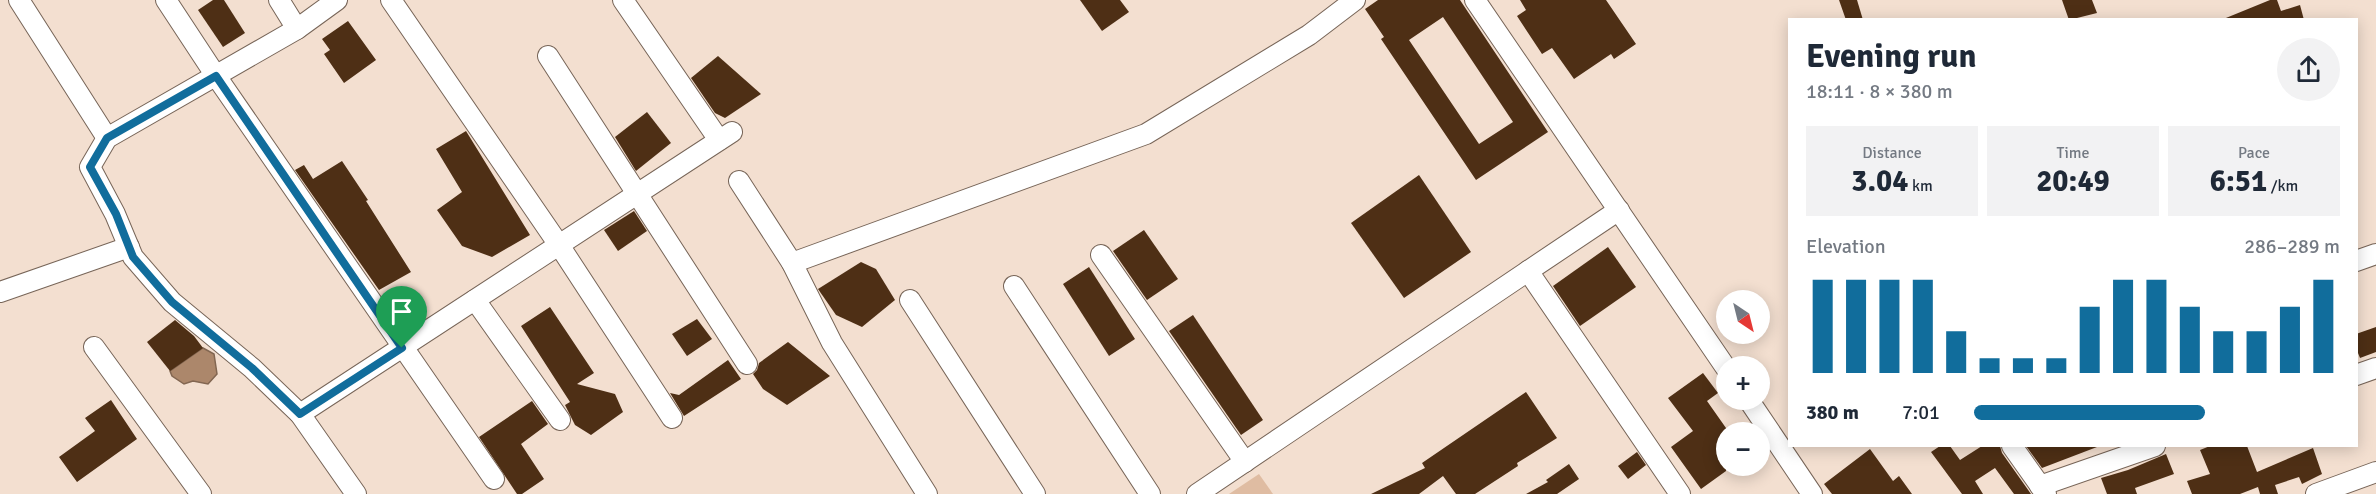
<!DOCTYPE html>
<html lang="en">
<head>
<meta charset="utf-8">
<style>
	:root { --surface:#fff; --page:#f2f2f3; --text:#1f2937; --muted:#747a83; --accent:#116d9c }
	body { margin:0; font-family:Signika,sans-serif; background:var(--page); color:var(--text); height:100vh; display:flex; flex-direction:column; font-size:22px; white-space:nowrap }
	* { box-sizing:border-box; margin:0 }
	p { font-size:20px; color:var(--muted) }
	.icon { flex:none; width:33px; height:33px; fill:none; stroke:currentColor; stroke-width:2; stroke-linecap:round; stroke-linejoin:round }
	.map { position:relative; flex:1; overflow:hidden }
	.sheet { position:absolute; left:1788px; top:18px; width:570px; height:429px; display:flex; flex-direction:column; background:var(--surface); border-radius:0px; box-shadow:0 3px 15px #0003 }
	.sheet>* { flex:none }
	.needle { width:39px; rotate:145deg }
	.buttons { position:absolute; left:1716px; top:290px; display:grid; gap:12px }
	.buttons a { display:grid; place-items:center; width:54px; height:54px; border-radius:50%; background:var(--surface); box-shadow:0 3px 15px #0003; font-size:30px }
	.pin { position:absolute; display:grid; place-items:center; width:51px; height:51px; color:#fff; margin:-62px -26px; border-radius:50% 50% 50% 0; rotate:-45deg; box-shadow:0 0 6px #0007 }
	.pin .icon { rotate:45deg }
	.round { display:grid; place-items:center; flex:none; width:63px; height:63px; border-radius:32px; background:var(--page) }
	.headline { display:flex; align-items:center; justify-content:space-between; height:102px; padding:0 18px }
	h1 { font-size:33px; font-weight:700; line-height:45px }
	.metrics { display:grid; grid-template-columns:repeat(3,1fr); gap:9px; height:102px; padding:6px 18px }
	.metrics div { display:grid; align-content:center; border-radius:0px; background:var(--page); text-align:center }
	.metrics b { font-size:30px; font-weight:700 }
	.metrics small { font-size:16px; font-weight:400 }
	.metrics p { font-size:16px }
	.chart { height:168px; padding:12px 18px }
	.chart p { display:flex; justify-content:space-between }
	.chart svg { width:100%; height:108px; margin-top:6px; stroke:var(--accent); stroke-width:6 }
	ul { padding:0 18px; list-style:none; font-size:20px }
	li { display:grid; grid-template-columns:96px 72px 1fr; align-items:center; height:45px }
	li i { height:15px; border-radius:8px; background:var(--accent) }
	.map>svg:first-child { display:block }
	.green { fill:#dfbca2 }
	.water { fill:#ac876b; stroke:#826651; stroke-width:1.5 }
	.building { fill:#4e2f15; fill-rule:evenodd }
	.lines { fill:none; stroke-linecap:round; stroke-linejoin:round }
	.minor-casing { stroke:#776558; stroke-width:22 }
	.minor { stroke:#fff; stroke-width:20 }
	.route-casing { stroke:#fff; stroke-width:12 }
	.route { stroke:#116d9c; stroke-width:8 }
</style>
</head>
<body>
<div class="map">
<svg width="2376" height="494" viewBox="0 0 2376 494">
	<rect width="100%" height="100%" fill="#f3dfd0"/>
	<polygon class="green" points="1259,474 1273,494 1229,494"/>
	<polygon class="water" points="203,348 214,354 217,374 208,384 193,381 184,384 172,376 170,371"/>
	<g class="building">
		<polygon points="213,0 224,0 245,33 223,47 198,10"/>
		<polygon points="1080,0 1120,0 1129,12 1102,31"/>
		<path d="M 1378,0 L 1460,0 L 1548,132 L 1476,180 L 1381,39 L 1384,37 L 1365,9 ZM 1443,17 L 1513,122 L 1479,144 L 1409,40 Z"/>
		<polygon points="1520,0 1606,0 1636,44 1614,59 1611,54 1574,79 1552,48 1542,54 1517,16 1526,10"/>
		<polygon points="1839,0 1857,0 1863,20 1846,20"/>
		<polygon points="2062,0 2092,0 2097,13 2069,20"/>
		<polygon points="2270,0 2277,0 2281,11 2300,5 2304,20 2221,20"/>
		<polygon points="348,21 376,60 344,83 324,54 330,50 322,39"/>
		<polygon points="718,56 761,94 725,118 715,113 691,78"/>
		<polygon points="647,112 671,143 636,171 615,137"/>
		<polygon points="466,131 530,235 492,257 462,246 437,210 462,192 436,149"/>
		<polygon points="342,161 368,200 366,201 411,272 379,290 295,170 304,165 313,179"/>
		<polygon points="1419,175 1471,252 1404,298 1351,223"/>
		<polygon points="634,211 647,231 618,251 604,230"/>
		<polygon points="1144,230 1178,279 1147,300 1113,251"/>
		<polygon points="1608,247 1636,287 1580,326 1553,286"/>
		<polygon points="861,262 876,269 895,300 862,327 836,315 818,289"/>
		<polygon points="1089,267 1135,339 1109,356 1063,284"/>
		<polygon points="550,307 594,373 577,384 615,394 623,412 591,435 575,425 565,405 570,402 521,326"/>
		<polygon points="1193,315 1263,420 1241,435 1169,331"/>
		<polygon points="697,319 712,339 687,356 672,334"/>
		<polygon points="175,320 194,336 203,348 170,371 147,342"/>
		<polygon points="2376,327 2376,352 2360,358 2356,348 2356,334"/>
		<polygon points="788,342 830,376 787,405 763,389 753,374 757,370 759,363"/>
		<polygon points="728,360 741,379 684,416 670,393 679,395"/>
		<polygon points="1703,373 1718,393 1707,401 1726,428 1726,471 1701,489 1671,447 1693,431 1668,398"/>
		<polygon points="1526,392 1557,438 1517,463 1518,466 1475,494 1456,494 1443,476 1419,494 1371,494 1425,468 1422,463"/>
		<polygon points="111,400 137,439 77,482 59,457 95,431 85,418"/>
		<polygon points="532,401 548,424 521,444 544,479 522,494 517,494 479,437"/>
		<polygon points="1940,446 1950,446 1960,460 1982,446 2000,446 2002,453 2031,494 2014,494 1995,468 1975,481 1983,494 1962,494 1931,452"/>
		<polygon points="2026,446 2097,446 2097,447 2042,468"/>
		<polygon points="2210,446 2247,446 2257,472 2313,448 2322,474 2302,484 2299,477 2275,485 2278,494 2260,494 2258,487 2240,494 2192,494 2187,481 2210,474 2200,450"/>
		<polygon points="1870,449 1893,481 1899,476 1912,494 1832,494 1824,484"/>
		<polygon points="1637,452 1646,465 1628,479 1618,466"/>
		<polygon points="2166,454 2174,474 2135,488 2137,494 2107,494 2101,478 2128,470"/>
		<polygon points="1569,464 1579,479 1557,494 1526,494 1548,482 1546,480"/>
	</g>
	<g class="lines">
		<defs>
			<g id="minor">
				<polyline points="19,0 107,138"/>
				<polyline points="166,0 216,76 494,479"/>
				<polyline points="279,0 297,29"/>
				<polyline points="337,0 297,29 107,138 90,167 115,214 133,257 172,302 252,368 300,414 356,494"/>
				<polyline points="391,0 559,245 672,418"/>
				<polyline points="623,0 719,140"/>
				<polyline points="1475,0 1726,368"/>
				<polyline points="548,56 747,364"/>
				<polyline points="739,181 792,263 832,343 927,494"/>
				<polyline points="1619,210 1528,271 1680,494"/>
				<polyline points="1101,255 1245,462"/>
				<polyline points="2356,261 2376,254"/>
				<polyline points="792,263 1146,134 1309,35 1355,0"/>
				<polyline points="1014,286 1150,494"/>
				<polyline points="0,292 129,247"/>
				<polyline points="475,300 560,420"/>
				<polyline points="910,300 1035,494"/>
				<polyline points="94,347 201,494"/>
				<polyline points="2356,375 2376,368"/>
				<polyline points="1748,399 1812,494"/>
				<polyline points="300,414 732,132"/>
				<polyline points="2012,446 2046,494"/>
				<polyline points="2040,486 2155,446"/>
				<polyline points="1197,494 1528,271"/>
				<polyline points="2316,494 2376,472"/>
			</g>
		</defs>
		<use href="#minor" class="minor-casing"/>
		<use href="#minor" class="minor"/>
	</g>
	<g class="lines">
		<defs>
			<polygon id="route" points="216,76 402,348 300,414 252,368 172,302 133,257 116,214 90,167 107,138"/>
		</defs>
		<use href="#route" class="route-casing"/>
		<use href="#route" class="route"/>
	</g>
</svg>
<div class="buttons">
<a><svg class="needle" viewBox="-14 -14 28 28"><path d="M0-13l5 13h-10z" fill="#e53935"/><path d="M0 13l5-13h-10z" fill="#747a83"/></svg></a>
<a>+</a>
<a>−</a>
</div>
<div class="pin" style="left:402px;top:348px;background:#1e9e55"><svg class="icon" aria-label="arrive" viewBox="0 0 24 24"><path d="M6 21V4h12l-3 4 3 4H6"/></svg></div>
<section class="sheet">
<div class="headline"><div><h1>Evening run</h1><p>18:11 · 8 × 380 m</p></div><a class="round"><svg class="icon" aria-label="share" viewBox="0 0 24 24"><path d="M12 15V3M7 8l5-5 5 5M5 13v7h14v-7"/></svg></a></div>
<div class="metrics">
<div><p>Distance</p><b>3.04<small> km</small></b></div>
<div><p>Time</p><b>20:49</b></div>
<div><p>Pace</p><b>6:51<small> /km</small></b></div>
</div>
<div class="chart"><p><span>Elevation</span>286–289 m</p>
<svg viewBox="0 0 160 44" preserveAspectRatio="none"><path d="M5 44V6M15 44V6M25 44V6M35 44V6M45 44V27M55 44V38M65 44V38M75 44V38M85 44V17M95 44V6M105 44V6M115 44V17M125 44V27M135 44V27M145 44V17M155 44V6"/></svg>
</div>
<ul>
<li><b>380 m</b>7:01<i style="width:63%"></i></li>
</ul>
</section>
</div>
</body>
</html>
